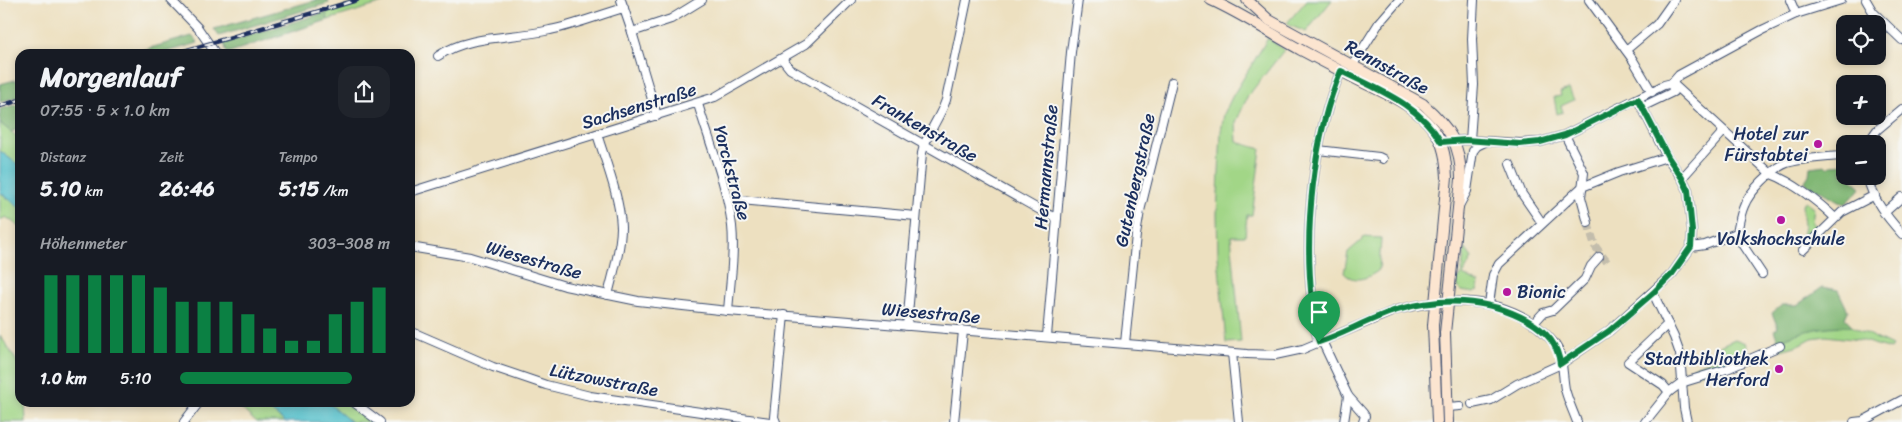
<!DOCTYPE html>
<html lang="de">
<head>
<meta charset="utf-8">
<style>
	:root { --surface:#171b24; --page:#20242c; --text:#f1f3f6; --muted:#9ea1a6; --accent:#0b8043 }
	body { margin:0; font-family:Sriracha,sans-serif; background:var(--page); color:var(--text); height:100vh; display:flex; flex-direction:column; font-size:19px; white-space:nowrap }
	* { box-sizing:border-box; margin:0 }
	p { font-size:16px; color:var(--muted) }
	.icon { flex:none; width:28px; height:28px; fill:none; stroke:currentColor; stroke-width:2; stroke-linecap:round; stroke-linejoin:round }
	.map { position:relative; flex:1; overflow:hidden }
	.details { position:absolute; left:15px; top:49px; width:400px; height:358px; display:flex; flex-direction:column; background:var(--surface); border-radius:15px; box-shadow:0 2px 8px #0003 }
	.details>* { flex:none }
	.fabs { position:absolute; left:1836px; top:15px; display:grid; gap:10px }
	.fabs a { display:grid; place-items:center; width:50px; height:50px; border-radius:10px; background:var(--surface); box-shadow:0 2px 8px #0003; font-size:25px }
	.pin { position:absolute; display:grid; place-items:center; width:42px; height:42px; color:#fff; margin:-51px -21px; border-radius:50% 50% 50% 0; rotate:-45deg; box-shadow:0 0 5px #0007 }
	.pin .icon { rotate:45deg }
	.round { display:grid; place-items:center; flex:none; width:52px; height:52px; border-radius:15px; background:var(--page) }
	.summary { display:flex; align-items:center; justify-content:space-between; height:85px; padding:0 25px }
	h1 { font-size:28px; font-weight:700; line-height:38px }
	.metrics { display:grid; grid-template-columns:repeat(3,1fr); gap:8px; height:85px; padding:5px 25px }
	.metrics div { display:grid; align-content:center }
	.metrics b { font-size:21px; font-weight:700 }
	.metrics small { font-size:14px; font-weight:400 }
	.metrics p { font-size:14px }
	.chart { height:140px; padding:10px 25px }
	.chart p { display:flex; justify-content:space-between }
	.chart svg { width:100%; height:90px; margin-top:5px; stroke:var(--accent); stroke-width:6 }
	ul { padding:0 25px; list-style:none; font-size:16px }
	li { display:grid; grid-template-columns:80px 60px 1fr; align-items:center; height:38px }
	li i { height:12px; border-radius:6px; background:var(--accent) }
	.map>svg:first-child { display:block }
	.green { fill:#a2d687; stroke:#5e8272 }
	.forest { fill:#81b774; stroke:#4e7369 }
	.water { fill:#52bfca; stroke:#367794 }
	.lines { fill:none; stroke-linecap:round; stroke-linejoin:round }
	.stream { stroke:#52bfca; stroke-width:2.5 }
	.street-tunnel { stroke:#c3bdac; stroke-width:8; stroke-dasharray:8 4; stroke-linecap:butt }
	.street-casing { stroke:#3a4a6d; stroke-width:10 }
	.secondary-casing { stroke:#3a4a6d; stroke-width:12 }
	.street { stroke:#fff; stroke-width:8 }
	.secondary { stroke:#fce5d0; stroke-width:10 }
	.rail-casing { stroke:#1b2f5e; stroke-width:4.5 }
	.rail { stroke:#f6f6f2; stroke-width:2.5; stroke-dasharray:8; stroke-linecap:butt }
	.route-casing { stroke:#fff; stroke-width:10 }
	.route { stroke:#0b8043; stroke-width:6 }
	.poi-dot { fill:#b5179e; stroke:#f6f6f2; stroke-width:2 }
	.labels { text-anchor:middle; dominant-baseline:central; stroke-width:4; stroke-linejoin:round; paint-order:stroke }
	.street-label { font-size:18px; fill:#1b2f5e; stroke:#f6f6f2 }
	.poi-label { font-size:18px; fill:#1b2f5e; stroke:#f6f6f2; text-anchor:end }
</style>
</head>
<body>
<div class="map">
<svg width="1902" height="422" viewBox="0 0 1902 422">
	<rect width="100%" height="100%" fill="#f6f6f2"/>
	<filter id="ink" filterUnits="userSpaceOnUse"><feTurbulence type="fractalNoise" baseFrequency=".02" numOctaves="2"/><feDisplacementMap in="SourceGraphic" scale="10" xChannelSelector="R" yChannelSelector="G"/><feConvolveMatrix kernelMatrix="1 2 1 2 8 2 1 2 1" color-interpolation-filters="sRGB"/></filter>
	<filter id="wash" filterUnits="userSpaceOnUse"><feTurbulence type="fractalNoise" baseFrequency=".0096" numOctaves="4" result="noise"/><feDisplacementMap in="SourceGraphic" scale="20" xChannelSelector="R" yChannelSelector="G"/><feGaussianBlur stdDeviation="1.12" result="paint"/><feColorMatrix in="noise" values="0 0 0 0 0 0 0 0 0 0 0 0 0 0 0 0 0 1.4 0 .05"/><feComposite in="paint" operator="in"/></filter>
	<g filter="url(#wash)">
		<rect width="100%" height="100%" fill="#ede0c0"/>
		<g class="green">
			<polygon points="366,0 392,0 328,20 326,12"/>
			<polygon points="1307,0 1332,0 1306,32 1286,24"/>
			<polygon points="1268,38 1284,50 1248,96 1236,122 1237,142 1261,149 1252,215 1247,215 1245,236 1231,236 1241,342 1226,343 1218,256 1217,214 1221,131 1224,114 1232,97"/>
			<polygon points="1569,89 1574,100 1561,106 1563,112 1557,114 1554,97 1561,96 1560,92"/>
			<polygon points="0,123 20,139 20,166 0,151"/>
			<polygon points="0,192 20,208 20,227 6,217 0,220"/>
			<polygon points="1806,201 1814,207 1812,223 1818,227 1819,230 1808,239 1802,236 1804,226 1802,204"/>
			<path d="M 1363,237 L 1381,238 L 1379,270 C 1369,278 1354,284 1344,273 L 1348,252 L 1361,241 Z"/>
			<polygon points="1465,248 1472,258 1463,275 1479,283 1478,290 1474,293 1461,291 1457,285 1458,278 1461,276"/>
			<polygon points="1826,326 1851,326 1892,346 1890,349 1860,340 1826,336 1812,338 1799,345 1781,350 1778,341 1806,330"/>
			<polygon points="0,335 16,360 20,370 20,401 25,401 26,422 0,422"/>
			<polygon points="1735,339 1745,343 1750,355 1697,374 1692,369 1695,366 1711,360 1712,352 1719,346"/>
			<polygon points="233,401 258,401 285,422 256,422"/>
			<polygon points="326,401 348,401 375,422 351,422"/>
		</g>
		<g class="forest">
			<polygon points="316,0 328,0 329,3 219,36 214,29"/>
			<polygon points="326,12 328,20 227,53 224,43"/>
			<polygon points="192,36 198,43 159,54 129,54"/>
			<polygon points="15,80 20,82 20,96 0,102 0,84"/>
			<polygon points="20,104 20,128 11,132 0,123 0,109"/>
			<path d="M 1845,164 L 1841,171 L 1845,176 L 1848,176 L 1861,187 L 1851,199 L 1845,204 C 1832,199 1823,189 1809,187 L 1805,181 L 1809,175 L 1810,167 L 1825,165 L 1828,168 L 1830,165 Z"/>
			<path d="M 1823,287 L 1838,290 L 1848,311 L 1845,318 L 1851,324 L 1851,326 C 1821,326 1806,330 1778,341 L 1774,330 L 1778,328 L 1772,313 L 1782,305 L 1797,305 Z"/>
		</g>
		<g class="water">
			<polygon points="0,151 20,166 20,208 0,192"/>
			<polygon points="258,401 326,401 351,422 285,422"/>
		</g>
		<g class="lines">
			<polyline class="stream" points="1693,369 1701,371 1704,368 1739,355"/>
		</g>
	</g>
	<g filter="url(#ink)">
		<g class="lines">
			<polyline class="street-tunnel" points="1588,223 1595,246 1607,262"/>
			<defs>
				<g id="street">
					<polyline points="171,0 198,28 216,54"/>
					<polyline points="621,0 632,32 657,116"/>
					<polyline points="1589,0 1633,60 1652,92"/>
					<polyline points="1790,0 1796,14"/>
					<polyline points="1866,0 1873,12 1902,40"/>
					<polyline points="632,32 671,19 702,0"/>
					<polyline points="1626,50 1657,24 1674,0"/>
					<path d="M 438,56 C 470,34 513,39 550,30 C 575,25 599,15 624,8"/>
					<polyline points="782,59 790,69 1047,214 1057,218"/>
					<polyline points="1352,66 1379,23 1399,0"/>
					<path d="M 1672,83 L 1771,174 C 1791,181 1820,203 1835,218"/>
					<path d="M 698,104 C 710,144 727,185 732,226 C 735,254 730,283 728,311"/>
					<polyline points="1641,106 1648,104 1673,92 1672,83"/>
					<path d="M 597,134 C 606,163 620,198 621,227 C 621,249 613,274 608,295"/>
					<polyline points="1565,135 1584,173 1581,197 1588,223"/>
					<polyline points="1470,140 1474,85 1472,39 1474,0"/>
					<polyline points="1454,141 1466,140 1520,143 1540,142 1565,135 1664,85 1672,83 1679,75 1762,30 1796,14 1841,0"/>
					<polyline points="1867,144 1877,130 1902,109"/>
					<polyline points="1318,150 1379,157 1383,159"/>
					<polyline points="1510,164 1522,194 1542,223"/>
					<path d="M 1867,176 C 1872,199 1887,217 1902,234"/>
					<polyline points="1682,178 1724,131"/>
					<polyline points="410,192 715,97 806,44 851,0"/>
					<polyline points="728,201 741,200 916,216"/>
					<polyline points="1460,204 1467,191 1473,151 1477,146 1485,142"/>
					<polyline points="1884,213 1902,197"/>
					<path d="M 1737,233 C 1739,224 1740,215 1744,206 C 1749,192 1773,168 1787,163 C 1805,158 1826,157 1845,156"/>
					<polyline points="1737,233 1742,244 1762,274"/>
					<path d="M 410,247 L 470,257 L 565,286 L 638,301 L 728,311 L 1247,354 L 1275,355 L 1303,349 L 1396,310 C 1444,298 1499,295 1539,328 C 1546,334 1556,343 1559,352 C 1563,361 1563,379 1565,389 C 1568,401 1573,411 1577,422"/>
					<polyline points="1691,247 1705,245 1737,233"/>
					<polyline points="1803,250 1842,212 1875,195"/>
					<polyline points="1653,293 1674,337 1680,354 1684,408 1687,422"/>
					<polyline points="1489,304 1493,275 1499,264 1582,187 1619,172 1667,157"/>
					<polyline points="1534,323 1543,313 1553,310 1585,279 1591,266 1599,257"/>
					<polyline points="1668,324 1628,362 1663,385 1669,392"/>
					<path d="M 907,326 L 922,153 C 926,134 940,118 946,100 L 967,0"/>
					<polyline points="410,331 493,367 546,385 590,396 770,422"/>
					<polyline points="1047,336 1071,52 1078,0"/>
					<polyline points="1322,341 1348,396 1363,413 1365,416 1363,422"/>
					<path d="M 1319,342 C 1314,328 1314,314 1312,300 C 1304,231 1313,135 1341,71"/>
					<polyline points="1125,343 1136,235 1140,211 1172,82"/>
					<polyline points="1232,353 1239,422"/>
					<polyline points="352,401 380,422"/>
					<polyline points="1472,404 1491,400 1517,384 1561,364 1609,331 1672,274 1691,247 1692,231 1688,190 1682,178 1667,157 1638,99"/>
					<polyline points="1448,407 1460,406"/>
					<polyline points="184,422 200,401"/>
					<polyline points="776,422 774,417 784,315"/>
					<polyline points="954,422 963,331"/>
					<polyline points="1344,422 1348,396"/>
					<polyline points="1645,422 1669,392 1681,383 1727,369 1780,346"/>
					<polyline points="1854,422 1863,421 1902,400"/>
				</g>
				<g id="secondary">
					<path d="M 1211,0 C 1242,14 1270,33 1301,50 C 1320,60 1339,70 1358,80 C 1384,93 1416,105 1434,130 C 1444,144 1446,160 1447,177 L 1433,325 L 1437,422"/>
					<path d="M 1247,0 L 1269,20 L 1423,104 C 1449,127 1461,144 1461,179 L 1445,333 L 1448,422"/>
				</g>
			</defs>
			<use href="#street" class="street-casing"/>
			<use href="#secondary" class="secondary-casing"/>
			<use href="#street" class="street"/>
			<use href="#secondary" class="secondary"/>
			<defs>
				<g id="rail">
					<polyline points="174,54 357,0"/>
					<polyline points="0,106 20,100"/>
				</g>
			</defs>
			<use href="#rail" class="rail-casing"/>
			<use href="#rail" class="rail"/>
		</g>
	</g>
	<g class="lines" filter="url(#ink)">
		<defs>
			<path id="route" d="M 1341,71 C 1377,89 1420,105 1441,142 L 1466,140 L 1520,144 L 1540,142 L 1565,135 L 1638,99 L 1668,157 L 1682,178 L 1688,190 L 1692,231 L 1691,247 L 1672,274 L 1653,293 L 1609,331 L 1560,364 C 1558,343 1545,330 1527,320 C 1487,298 1441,297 1397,310 C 1370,318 1346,333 1319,342 C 1314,328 1314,314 1312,300 C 1304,231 1313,135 1341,71 Z"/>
		</defs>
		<use href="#route" class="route-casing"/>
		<use href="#route" class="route"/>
	</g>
	<g class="poi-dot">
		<circle cx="1818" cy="144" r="5"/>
		<circle cx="1781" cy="220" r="5"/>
		<circle cx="1507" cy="292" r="5"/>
		<circle cx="1779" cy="369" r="5"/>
	</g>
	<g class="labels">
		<g class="street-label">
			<text transform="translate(1387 67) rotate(29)">Rennstraße</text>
			<text transform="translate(639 106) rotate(-17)">Sachsenstraße</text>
			<text transform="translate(925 128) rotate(30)">Frankenstraße</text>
			<text transform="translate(1046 167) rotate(-85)">Hermannstraße</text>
			<text transform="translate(732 173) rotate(75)">Yorckstraße</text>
			<text transform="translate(1135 180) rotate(-78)">Gutenbergstraße</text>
			<text transform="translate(534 260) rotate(16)">Wiesestraße</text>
			<text transform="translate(931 313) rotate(5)">Wiesestraße</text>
			<text transform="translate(604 380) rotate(11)">Lützowstraße</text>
		</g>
		<g class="poi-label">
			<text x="1808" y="134">Hotel zur<tspan x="1808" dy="21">Fürstabtei</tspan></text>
			<text x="1781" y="239" text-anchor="middle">Volkshochschule</text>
			<text x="1517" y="292" text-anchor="start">Bionic</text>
			<text x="1769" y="359">Stadtbibliothek<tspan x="1769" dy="21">Herford</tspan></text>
		</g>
	</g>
</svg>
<div class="fabs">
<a><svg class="icon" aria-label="locate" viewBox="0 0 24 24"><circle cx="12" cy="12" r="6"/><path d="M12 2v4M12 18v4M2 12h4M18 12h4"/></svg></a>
<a>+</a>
<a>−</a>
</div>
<div class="pin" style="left:1319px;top:342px;background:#1e9e55"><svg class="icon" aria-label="arrive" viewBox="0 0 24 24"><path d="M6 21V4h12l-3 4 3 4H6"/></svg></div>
<section class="details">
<div class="summary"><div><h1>Morgenlauf</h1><p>07:55 · 5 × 1.0 km</p></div><a class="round"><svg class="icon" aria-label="share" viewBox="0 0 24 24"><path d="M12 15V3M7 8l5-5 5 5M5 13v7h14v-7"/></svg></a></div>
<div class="metrics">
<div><p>Distanz</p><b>5.10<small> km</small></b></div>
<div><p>Zeit</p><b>26:46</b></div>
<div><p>Tempo</p><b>5:15<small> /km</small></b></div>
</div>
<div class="chart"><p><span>Höhenmeter</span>303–308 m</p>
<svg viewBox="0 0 160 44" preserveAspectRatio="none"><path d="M5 44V6M15 44V6M25 44V6M35 44V6M45 44V6M55 44V12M65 44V19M75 44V19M85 44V19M95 44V25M105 44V32M115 44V38M125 44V38M135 44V25M145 44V19M155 44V12"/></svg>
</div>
<ul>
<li><b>1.0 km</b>5:10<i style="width:82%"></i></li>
</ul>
</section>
</div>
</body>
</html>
